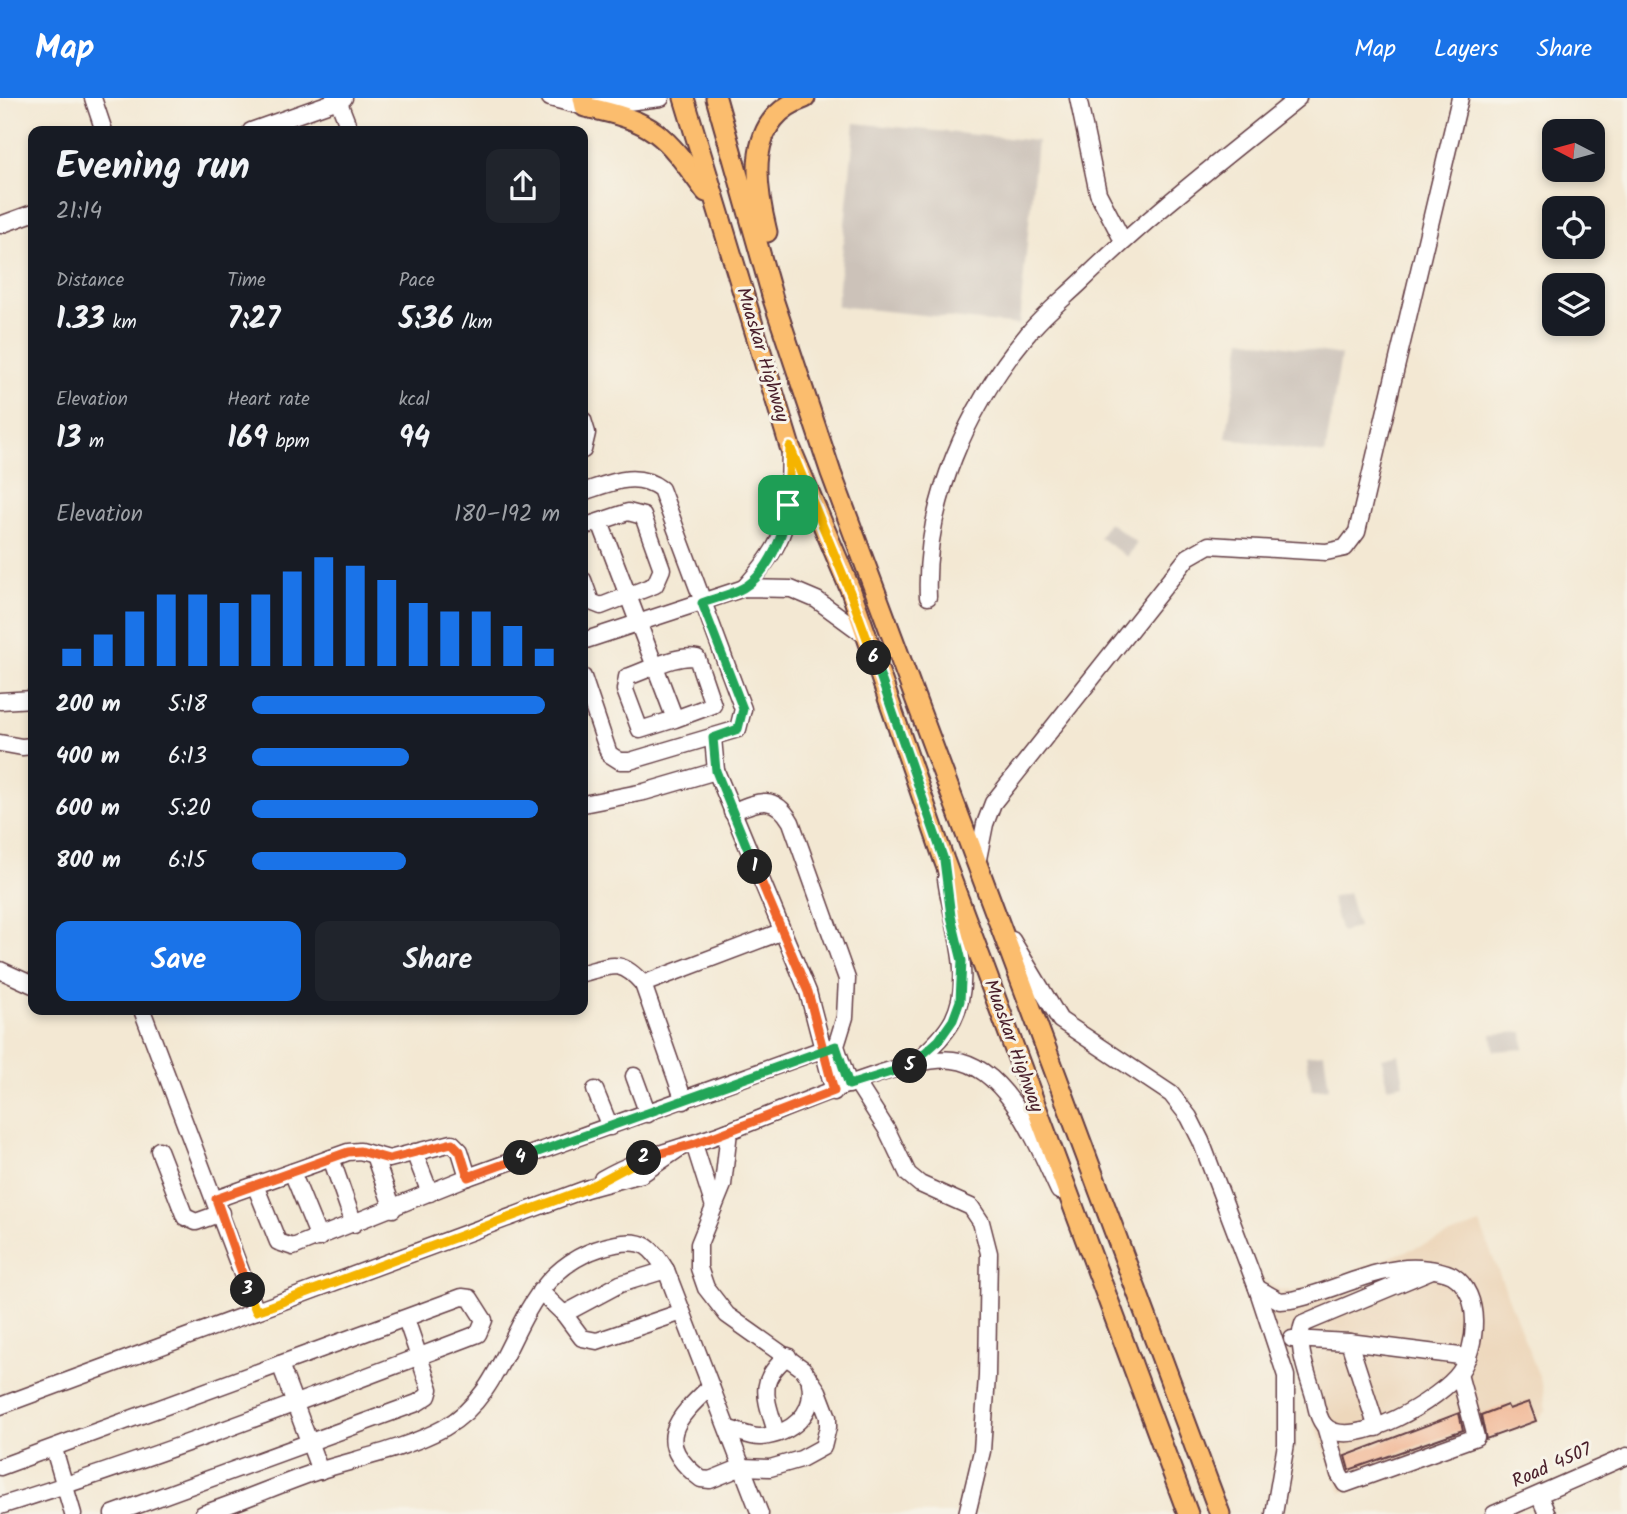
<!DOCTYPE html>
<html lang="en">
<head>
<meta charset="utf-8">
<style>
	:root { --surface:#171b24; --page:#20242c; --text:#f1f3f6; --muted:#9ea1a6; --accent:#1a73e8 }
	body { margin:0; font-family:Kalam,sans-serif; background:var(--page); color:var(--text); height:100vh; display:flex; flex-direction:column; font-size:26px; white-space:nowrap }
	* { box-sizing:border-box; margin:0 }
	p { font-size:23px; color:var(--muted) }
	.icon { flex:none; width:38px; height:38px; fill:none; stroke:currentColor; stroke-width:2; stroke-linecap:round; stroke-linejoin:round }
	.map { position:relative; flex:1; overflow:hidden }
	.sheet { position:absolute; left:28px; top:28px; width:560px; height:889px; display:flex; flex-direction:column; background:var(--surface); border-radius:14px; box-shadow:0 4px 10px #0003 }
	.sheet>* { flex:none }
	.needle { width:46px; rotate:276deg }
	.tools { position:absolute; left:1542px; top:21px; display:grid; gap:14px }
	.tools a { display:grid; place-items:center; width:63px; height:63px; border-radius:14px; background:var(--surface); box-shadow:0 4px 10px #0003; font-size:35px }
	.pin { position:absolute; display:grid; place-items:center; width:60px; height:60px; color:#fff; margin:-30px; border-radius:14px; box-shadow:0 4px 10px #0006 }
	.km { position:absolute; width:35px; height:35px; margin:-18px; border-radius:50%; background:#222; color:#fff; font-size:19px; line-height:35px; text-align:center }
	.round { display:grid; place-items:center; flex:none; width:74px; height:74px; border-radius:14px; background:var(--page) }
	.overview { display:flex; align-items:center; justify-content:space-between; height:119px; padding:0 28px }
	h1 { font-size:38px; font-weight:700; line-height:52px }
	.stats { display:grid; grid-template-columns:repeat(3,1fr); gap:10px; height:119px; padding:7px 28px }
	.stats div { display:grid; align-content:center }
	.stats b { font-size:30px; font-weight:700 }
	.stats small { font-size:19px; font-weight:400 }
	.stats p { font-size:19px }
	.chart { height:196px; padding:14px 28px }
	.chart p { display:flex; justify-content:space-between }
	.chart svg { width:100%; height:126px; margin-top:7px; stroke:var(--accent); stroke-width:6 }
	.primary-button { display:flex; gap:14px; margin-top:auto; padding:14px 28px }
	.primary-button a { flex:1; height:80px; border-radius:14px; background:var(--accent); color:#fff; font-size:28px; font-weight:700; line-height:80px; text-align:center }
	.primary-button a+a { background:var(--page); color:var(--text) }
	ul { padding:0 28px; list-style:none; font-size:23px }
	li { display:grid; grid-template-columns:112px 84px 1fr; align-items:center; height:52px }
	li i { height:18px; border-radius:9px; background:var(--accent) }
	header { display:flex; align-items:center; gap:42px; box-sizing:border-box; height:98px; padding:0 35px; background:var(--accent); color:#fff }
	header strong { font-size:33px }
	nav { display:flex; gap:38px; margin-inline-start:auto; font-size:24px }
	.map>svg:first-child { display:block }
	.built { fill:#edd7bb }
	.industrial { fill:#ccc2b9 }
	.building { fill:#f1b390 }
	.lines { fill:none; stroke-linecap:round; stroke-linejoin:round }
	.minor-casing { stroke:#633d44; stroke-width:19 }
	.major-casing { stroke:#633d44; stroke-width:23 }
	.minor { stroke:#fff; stroke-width:16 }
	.major { stroke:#fbbd6e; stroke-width:19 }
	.split-1-casing { stroke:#fff; stroke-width:14 }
	.split-2-casing { stroke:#fff; stroke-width:14 }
	.split-3-casing { stroke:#fff; stroke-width:14 }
	.split-4-casing { stroke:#fff; stroke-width:14 }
	.split-5-casing { stroke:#fff; stroke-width:14 }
	.split-6-casing { stroke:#fff; stroke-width:14 }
	.split-7-casing { stroke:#fff; stroke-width:14 }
	.split-1 { stroke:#22a559; stroke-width:9 }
	.split-2 { stroke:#f0652b; stroke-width:9 }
	.split-3 { stroke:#f5b400; stroke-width:9 }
	.split-4 { stroke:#f0652b; stroke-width:9 }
	.split-5 { stroke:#22a559; stroke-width:9 }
	.split-6 { stroke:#22a559; stroke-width:9 }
	.split-7 { stroke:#f5b400; stroke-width:9 }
	.labels { text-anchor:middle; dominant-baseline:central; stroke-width:6; stroke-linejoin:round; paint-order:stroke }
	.street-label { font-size:19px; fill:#4a1f2b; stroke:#f7f3e8 }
</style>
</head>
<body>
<header>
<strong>Map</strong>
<nav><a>Map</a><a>Layers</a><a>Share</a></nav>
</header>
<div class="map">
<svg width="1627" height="1416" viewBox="0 0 1627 1416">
	<rect width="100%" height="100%" fill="#f7f3e8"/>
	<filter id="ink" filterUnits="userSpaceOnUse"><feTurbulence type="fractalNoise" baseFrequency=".0143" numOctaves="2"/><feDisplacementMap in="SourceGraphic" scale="14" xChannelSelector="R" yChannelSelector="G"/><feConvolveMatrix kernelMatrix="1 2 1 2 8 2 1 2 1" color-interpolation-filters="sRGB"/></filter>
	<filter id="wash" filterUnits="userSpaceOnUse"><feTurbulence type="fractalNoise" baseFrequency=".00686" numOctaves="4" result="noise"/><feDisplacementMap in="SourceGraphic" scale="28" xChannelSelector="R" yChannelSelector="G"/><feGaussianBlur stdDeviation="1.57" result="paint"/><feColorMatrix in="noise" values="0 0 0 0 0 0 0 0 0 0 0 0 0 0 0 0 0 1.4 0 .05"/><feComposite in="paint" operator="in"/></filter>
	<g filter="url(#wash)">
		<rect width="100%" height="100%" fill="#f3e8d3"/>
		<polygon class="built" points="1480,1126 1543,1289 1546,1313 1536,1323 1341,1395 1294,1267 1280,1274 1246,1185 1263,1180 1279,1191 1295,1194"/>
		<g class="industrial">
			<polygon points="855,25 1037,43 1019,227 837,208"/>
			<polygon points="1242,241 1341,257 1325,356 1226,340"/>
			<polygon points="1109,424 1137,445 1127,459 1099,439"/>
			<polygon points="1348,795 1358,829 1341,834 1331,800"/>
			<polygon points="1523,934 1524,951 1494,953 1492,936"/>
			<polygon points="1324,955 1329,990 1312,992 1306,957"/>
			<polygon points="1399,956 1404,986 1387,989 1382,960"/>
		</g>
		<g id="blocks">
			<g class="building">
				<polygon points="1529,1304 1536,1323 1486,1341 1481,1317 1507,1307 1509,1311"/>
				<polygon points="1459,1315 1463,1332 1349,1372 1345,1358"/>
			</g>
		</g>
	</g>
	<g filter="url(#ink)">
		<use href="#blocks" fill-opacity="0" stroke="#633d44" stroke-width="2"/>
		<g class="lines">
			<defs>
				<g id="minor">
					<polyline points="93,0 104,33"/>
					<polyline points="550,0 585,9 661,0"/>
					<polyline points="1078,0 1098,95 1123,143"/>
					<polyline points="338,2 350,33"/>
					<polyline points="251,33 344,0"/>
					<polyline points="0,127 33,115"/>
					<polyline points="583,322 587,335 583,352"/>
					<path d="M 583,394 C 610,385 636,372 661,391 L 743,611 L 738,631 L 630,663 L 620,663 L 609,656 L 583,579"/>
					<path d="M 600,424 L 675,621 L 640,632 L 625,592 L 627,579 C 646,573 678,555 697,560 L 713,607 L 675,621"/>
					<polyline points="583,429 628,414 643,418 662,471 655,487 601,508 591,504 583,482"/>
					<path d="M 744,490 C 793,436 788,421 790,352"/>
					<path d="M 928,499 C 924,405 968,308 1027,237 C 1042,218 1062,202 1080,185 C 1148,118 1224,60 1298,0"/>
					<polyline points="583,543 744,490 791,491 817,502 866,538"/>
					<polyline points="0,603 33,601"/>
					<polyline points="0,645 22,649 33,648"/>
					<polyline points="716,673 808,894 823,951 831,949"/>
					<polyline points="583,706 644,694 716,673 713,640"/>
					<path d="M 732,714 C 758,703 774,695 791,724 L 847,881 L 845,919 L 836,948 L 849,987"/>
					<polyline points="977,766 985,726 993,705 1188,459 1209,447 1326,454 1345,450 1357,434 1460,0"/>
					<polyline points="1012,842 1060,922 1171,996 1189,1019 1201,1043 1257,1190 1286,1278 1286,1346 1274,1416"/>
					<polyline points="0,872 33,887"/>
					<path d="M 583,875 C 613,867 621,861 643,886 L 783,833"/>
					<polyline points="643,886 684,1003"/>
					<polyline points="142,912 256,1213"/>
					<path d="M 913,967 C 927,953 944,939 953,922 C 975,879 952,826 946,781"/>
					<polyline points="634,978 648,1016"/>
					<polyline points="857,985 887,1032 908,1076 920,1086 971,1109 981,1124 989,1155 987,1278 982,1353 967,1416"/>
					<polyline points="595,992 610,1029"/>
					<polyline points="694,1046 714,1109"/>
					<polyline points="159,1052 185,1119 196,1124 221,1115"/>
					<polyline points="414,1054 430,1095"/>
					<polyline points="331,1060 354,1126"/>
					<polyline points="375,1060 393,1111"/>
					<polyline points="292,1074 319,1140"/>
					<polyline points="468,1079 823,951 834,994"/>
					<path d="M 602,1081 C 641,1058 684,1050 726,1034 C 775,1016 907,956 953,962 C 1008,968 1039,1051 1059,1093"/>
					<polyline points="216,1101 348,1054 360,1053 389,1061 452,1045 460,1053 468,1079 293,1149 278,1144 255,1087"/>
					<path d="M 1257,1190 L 1280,1203 L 1291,1202 C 1334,1194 1377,1167 1420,1170 C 1430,1171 1443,1172 1452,1177 C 1483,1196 1477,1249 1460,1274 C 1443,1299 1352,1355 1325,1328 C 1318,1321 1316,1308 1314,1298 C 1308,1277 1295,1247 1303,1226 L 1432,1172"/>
					<polyline points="540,1193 564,1216 582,1240 597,1243 682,1214"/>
					<polyline points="564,1216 620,1186 666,1172"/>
					<polyline points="1292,1241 1349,1244 1377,1330"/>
					<polyline points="1349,1244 1468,1259"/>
					<path d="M 711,1288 C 676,1321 652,1344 701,1381 L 710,1382 L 742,1369 L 770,1370 L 801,1361 L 823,1349 L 828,1329 L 828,1319 L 818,1293 L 803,1271 L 727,1217 L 706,1190 L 699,1170 L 699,1146 L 723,1087 L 729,1033"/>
					<polyline points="0,1308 586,1091 642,1076 680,1050"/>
					<polyline points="1325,1328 1339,1376 1345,1386 1476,1339 1459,1276"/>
					<path d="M 729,1331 C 738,1333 752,1340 761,1339 C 791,1336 816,1316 810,1285"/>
					<path d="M 776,1334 C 766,1300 756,1283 788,1258"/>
					<polyline points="54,1351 73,1416"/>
					<polyline points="0,1369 280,1266"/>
					<polyline points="1539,1397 1547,1416"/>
					<path d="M 0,1408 C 161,1358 320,1296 478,1236 L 484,1222 L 470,1200 L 462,1199 L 280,1266 L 320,1373"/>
					<polyline points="113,1416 417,1305 428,1298 430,1291 406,1221"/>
					<path d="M 203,1416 C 242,1403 280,1386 318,1373 C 360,1360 405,1351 444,1330 C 525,1284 506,1168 616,1146 C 644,1140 652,1150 666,1172 L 760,1416"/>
					<polyline points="1494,1416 1627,1358"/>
				</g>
				<g id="major">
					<path d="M 583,0 L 585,9 C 657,24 664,36 706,94"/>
					<polyline points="684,0 790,349 851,493 944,762 1188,1416"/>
					<polyline points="716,0 773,201 831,375 1220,1416"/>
					<path d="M 767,134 C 755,86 745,20 805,0"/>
				</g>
			</defs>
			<use href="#minor" class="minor-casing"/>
			<use href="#major" class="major-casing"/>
			<use href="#minor" class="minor"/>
			<use href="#major" class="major"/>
		</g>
	</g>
	<g class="lines" filter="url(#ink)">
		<defs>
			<path id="split-1" d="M 755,769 L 716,673 L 713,640 L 738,631 L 743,611 L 702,505 C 715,500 731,497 743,490 C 769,475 785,435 788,407"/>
			<polyline id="split-2" points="644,1060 694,1046 834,993 808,894 755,769"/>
			<polyline id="split-3" points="248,1192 256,1213 268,1209 586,1091 644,1060"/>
			<polyline id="split-4" points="248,1192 216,1101 348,1054 360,1053 389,1061 452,1045 460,1053 468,1079 521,1060"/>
			<polyline id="split-5" points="521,1060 836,948 849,987 910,968"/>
			<polyline id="split-6" points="874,560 944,762 951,818 962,863 960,903 953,922 939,942 910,968"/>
			<polyline id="split-7" points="788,407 790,349 850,494 874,560"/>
		</defs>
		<use href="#split-1" class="split-1-casing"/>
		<use href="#split-2" class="split-2-casing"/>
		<use href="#split-3" class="split-3-casing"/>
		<use href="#split-4" class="split-4-casing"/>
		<use href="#split-5" class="split-5-casing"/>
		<use href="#split-6" class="split-6-casing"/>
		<use href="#split-7" class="split-7-casing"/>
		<use href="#split-1" class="split-1"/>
		<use href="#split-2" class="split-2"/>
		<use href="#split-3" class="split-3"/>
		<use href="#split-4" class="split-4"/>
		<use href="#split-5" class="split-5"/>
		<use href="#split-6" class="split-6"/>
		<use href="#split-7" class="split-7"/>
	</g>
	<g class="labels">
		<g class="street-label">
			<text transform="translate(762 257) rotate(73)">Muaskar Highway</text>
			<text transform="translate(1013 948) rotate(70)">Muaskar Highway</text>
			<text transform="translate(1552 1368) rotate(-24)">Road 4507</text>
		</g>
	</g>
</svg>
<div class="tools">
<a><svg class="needle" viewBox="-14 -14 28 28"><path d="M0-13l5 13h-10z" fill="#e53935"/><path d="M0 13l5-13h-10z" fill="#9ea1a6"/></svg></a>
<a><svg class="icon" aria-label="locate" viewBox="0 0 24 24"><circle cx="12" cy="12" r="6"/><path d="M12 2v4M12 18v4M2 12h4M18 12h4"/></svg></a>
<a><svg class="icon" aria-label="layers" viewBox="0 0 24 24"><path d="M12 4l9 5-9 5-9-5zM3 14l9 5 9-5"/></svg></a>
</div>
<div class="pin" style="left:788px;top:407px;background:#1e9e55"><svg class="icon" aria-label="arrive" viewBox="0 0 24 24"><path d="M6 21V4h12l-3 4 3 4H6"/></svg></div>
<b class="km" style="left:755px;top:769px">1</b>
<b class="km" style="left:644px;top:1060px">2</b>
<b class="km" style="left:248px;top:1192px">3</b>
<b class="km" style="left:521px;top:1060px">4</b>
<b class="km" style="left:910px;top:968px">5</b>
<b class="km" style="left:874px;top:560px">6</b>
<section class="sheet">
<div class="overview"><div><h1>Evening run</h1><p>21:14</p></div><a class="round"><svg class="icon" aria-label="share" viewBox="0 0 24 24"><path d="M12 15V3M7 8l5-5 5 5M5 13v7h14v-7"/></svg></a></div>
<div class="stats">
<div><p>Distance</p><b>1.33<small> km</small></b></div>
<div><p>Time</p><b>7:27</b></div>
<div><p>Pace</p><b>5:36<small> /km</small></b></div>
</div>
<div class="stats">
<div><p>Elevation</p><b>13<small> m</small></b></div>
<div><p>Heart rate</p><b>169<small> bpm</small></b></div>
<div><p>kcal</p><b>94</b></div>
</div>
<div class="chart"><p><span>Elevation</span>180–192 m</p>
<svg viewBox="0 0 160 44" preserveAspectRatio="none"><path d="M5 44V38M15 44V33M25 44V25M35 44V19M45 44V19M55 44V22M65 44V19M75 44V11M85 44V6M95 44V9M105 44V14M115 44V22M125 44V25M135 44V25M145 44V30M155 44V38"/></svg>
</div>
<ul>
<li><b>200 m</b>5:18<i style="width:95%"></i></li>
<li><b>400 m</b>6:13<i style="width:51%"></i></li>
<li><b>600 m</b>5:20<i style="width:93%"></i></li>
<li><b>800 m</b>6:15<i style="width:50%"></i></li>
</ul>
<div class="primary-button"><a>Save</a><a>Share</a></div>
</section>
</div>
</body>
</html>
